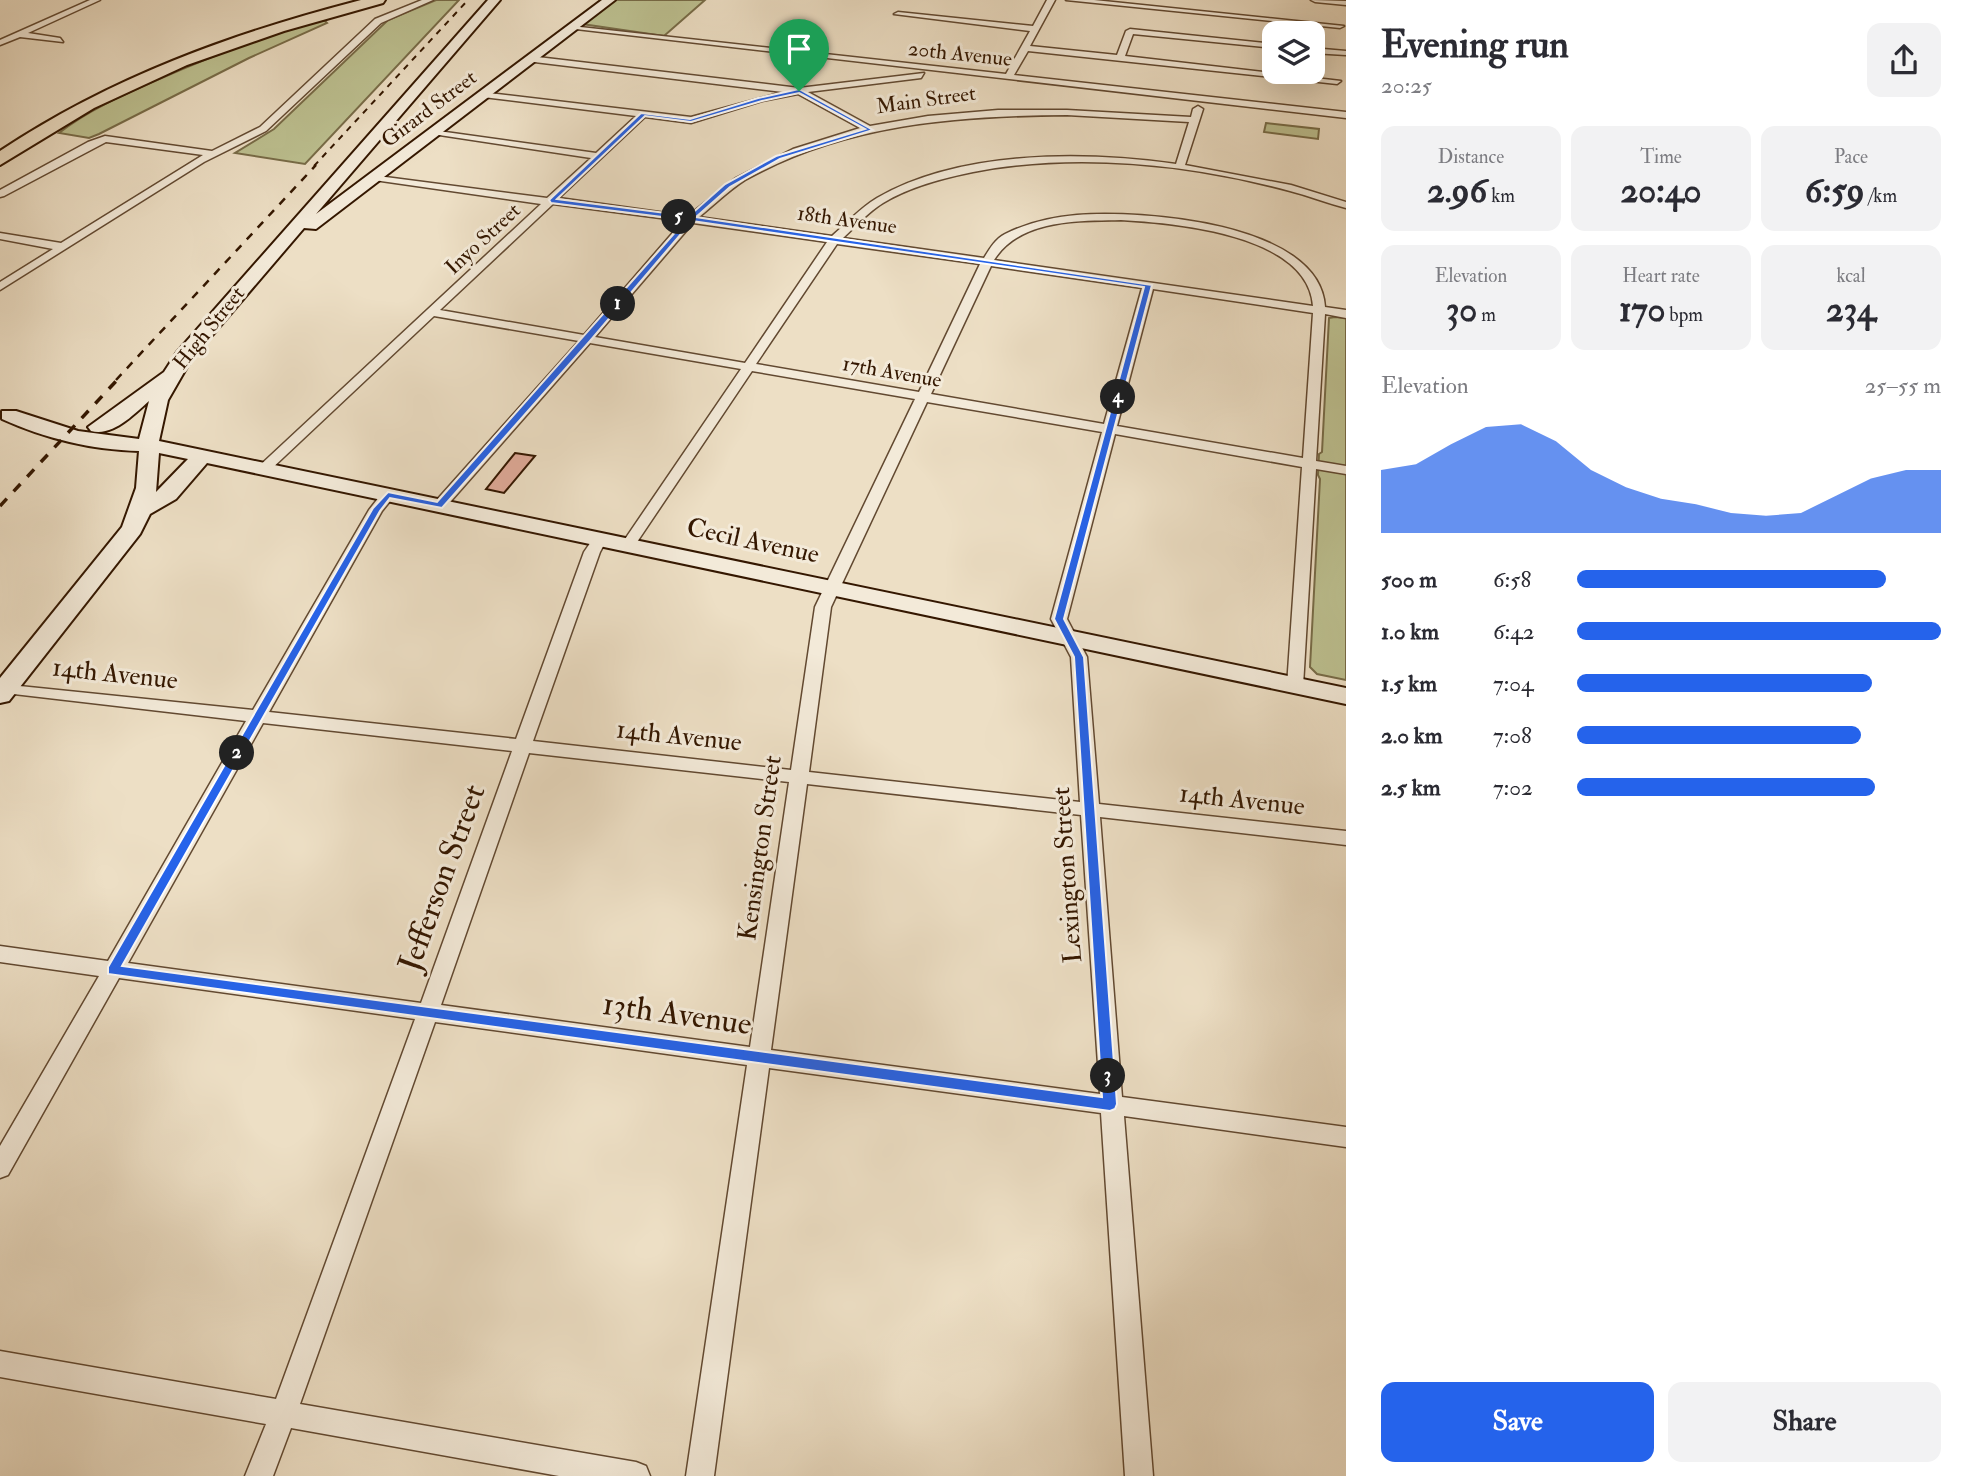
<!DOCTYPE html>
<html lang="en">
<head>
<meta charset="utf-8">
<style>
	:root { --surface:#fff; --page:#f2f2f3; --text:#2b2b33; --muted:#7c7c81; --accent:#2563eb }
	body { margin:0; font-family:"IM FELL Double Pica",serif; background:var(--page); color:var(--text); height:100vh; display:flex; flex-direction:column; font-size:26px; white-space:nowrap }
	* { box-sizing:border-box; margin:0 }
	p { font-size:23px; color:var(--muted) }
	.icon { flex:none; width:38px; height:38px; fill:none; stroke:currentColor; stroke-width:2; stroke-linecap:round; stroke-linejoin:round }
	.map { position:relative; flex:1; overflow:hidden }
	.drawer { display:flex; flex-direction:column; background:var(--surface); width:630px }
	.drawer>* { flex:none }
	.controls { position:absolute; left:1262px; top:21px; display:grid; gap:14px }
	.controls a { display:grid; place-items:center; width:63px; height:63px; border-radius:14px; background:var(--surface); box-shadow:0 7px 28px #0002; font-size:35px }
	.pin { position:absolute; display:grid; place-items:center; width:60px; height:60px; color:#fff; margin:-72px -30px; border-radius:50% 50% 50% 0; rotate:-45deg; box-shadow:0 0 7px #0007 }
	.pin .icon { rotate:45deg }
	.km { position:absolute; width:35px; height:35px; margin:-18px; border-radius:50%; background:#222; color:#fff; font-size:19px; line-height:35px; text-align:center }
	.round { display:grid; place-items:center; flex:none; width:74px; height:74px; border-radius:14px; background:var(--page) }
	.summary { display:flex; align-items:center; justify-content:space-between; height:119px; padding:0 35px }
	h1 { font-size:38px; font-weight:800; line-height:52px }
	.metrics { display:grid; grid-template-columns:repeat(3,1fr); gap:10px; height:119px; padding:7px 35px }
	.metrics div { display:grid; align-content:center; border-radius:14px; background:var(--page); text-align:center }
	.metrics b { font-size:35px; font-weight:800 }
	.metrics small { font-size:19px; font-weight:400 }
	.metrics p { font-size:19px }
	.chart { height:196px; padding:14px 35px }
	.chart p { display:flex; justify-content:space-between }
	.chart svg { width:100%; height:126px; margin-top:7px; fill:var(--accent); opacity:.7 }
	.cta { display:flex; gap:14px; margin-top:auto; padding:14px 35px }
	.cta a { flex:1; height:80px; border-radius:14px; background:var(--accent); color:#fff; font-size:28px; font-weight:800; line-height:80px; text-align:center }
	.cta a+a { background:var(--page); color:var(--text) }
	ul { padding:0 35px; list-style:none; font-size:23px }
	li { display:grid; grid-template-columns:112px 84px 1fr; align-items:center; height:52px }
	li i { height:18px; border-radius:9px; background:var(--accent) }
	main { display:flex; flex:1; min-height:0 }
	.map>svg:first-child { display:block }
	.green { fill:#bdc191; stroke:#786c48; stroke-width:2 }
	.building { fill:#dfaa99; stroke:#341700; stroke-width:2 }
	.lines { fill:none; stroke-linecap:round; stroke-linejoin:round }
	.street-casing { stroke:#624931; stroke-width:3 }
	.secondary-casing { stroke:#341700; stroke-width:4 }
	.highway-casing { stroke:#341700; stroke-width:4 }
	.street { fill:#f3ead9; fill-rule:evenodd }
	.secondary { fill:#f3ead9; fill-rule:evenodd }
	.highway { fill:#eddfc5; fill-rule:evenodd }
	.rail-far2 { stroke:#341700; stroke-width:2; stroke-dasharray:6 6; stroke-linecap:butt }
	.rail-far1 { stroke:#341700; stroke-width:2.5; stroke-dasharray:8 8; stroke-linecap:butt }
	.rail { stroke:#341700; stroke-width:3.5; stroke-dasharray:10 10; stroke-linecap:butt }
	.route { fill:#2563eb; stroke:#fff; stroke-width:2; fill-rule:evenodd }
	.labels { text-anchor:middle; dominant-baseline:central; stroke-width:6; stroke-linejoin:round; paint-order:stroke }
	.far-street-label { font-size:21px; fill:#341700; stroke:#f3ead9 }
	.street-label { font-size:26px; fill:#341700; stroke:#f3ead9 }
	.near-street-label { font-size:32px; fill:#341700; stroke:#f3ead9 }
</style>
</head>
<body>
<main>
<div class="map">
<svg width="1346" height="1476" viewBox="0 0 1346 1476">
	<rect width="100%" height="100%" fill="#eddfc5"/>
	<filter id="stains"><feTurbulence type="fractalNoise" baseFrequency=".00286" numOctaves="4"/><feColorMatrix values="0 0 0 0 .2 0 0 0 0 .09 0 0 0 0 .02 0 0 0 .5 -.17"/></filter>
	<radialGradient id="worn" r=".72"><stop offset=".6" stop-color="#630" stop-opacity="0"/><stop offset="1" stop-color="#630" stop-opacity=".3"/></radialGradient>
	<g class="green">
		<polygon points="436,0 459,0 305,164 235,153 274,129 388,20"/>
		<polygon points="615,0 705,0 664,36 582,24"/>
		<path d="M 323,19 L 327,23 L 249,58 L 99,134 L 89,138 L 59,133 C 88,110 123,95 157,80 C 211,56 266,35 323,19 Z"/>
		<polygon points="1266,123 1319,129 1318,139 1264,132"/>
		<polygon points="1335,317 1346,318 1346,680 1317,674 1310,667 1320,479 1318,475 1319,454 1322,452 1329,318"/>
	</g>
	<polygon class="building" points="515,453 535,456 504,493 486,489"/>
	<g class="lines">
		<defs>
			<g id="street">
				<polygon points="90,0 100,0 28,33 60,38 63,42 20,37 0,45 0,40"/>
				<polygon points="422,0 433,0 381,23 266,131 204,162 0,290 0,282 53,249 0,239 0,233 61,243 203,155 106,142 4,196 0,197 0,190 88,142 105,136 212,151 260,127 375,19"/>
				<polygon points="1047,0 1055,0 1030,46 1117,55 1126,31 1130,29 1274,44 1274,48 1133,34 1125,56 1341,81 1337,84 1028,51 1014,75 1346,112 1346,118 567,28 571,26 1006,74 1030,31 894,14 898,12 1033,26"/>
				<polygon points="1066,0 1094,0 1344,26 1340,28"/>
				<polygon points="1311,0 1346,1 1346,5 1315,2"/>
				<polygon points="1312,48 1346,51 1346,55 1312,53"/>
				<path d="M 529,56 L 799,88 L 924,73 L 921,78 L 808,92 L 870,126 L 928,116 L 998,110 L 1067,110 L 1191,117 L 1193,109 L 1198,106 L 1203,109 L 1185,165 L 1291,185 L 1346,202 L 1346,208 C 1327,203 1309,196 1290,191 C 1190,164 1076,152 973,172 C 943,178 909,187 883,203 C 868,212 855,227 843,238 L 984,258 C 989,250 995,239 1005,234 C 1027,223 1053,217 1077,215 C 1140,210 1320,222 1325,307 L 1346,310 L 1346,318 L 1325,314 L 1316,461 L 1346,466 L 1346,474 L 1316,469 L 1303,686 L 1301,690 L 1289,690 L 1287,686 L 1302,467 L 1115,434 L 1067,619 L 1087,657 L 1099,804 L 1346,831 L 1346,845 L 1100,817 L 1122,1097 L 1346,1127 L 1346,1147 L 1124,1116 L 1153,1476 L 1125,1476 L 1101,1113 L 769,1068 L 714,1476 L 686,1476 L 747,1065 L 435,1022 L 300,1404 L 636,1462 L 646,1466 L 650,1476 L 559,1476 L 291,1428 L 273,1476 L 245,1476 L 266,1424 L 0,1377 L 0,1351 L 276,1399 L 415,1019 L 119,978 L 8,1175 L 0,1178 L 0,1146 L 99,976 L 0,962 L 0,946 L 108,961 L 246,721 L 5,693 L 0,692 L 0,684 L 253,710 L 369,510 L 383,492 L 388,491 L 395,495 L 382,511 L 269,712 L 516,739 L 584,552 L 595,536 L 600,535 L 607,539 L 600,552 L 533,741 L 791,770 L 815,607 L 915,399 L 752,371 L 633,548 L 628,549 L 621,545 L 741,369 L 590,343 L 444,509 L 434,509 L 432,506 L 434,503 L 579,341 L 434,316 L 268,472 L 258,472 L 256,469 L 541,204 L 374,180 L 369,177 L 370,175 L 547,198 L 591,158 L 426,133 L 431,130 L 596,153 L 636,116 L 483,97 L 480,96 L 480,92 L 691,117 L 783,92 L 526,61 ZM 798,94 L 860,128 L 793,149 L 736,178 L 688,216 L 559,198 L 645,117 L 691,123 L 762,101 ZM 1067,115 L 1189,122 L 1176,164 C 1083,151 960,150 877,198 C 860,208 846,224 832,236 L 699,217 C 714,205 729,190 745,180 C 845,124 955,116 1067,115 ZM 553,204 L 683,221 L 584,335 L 440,310 ZM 1121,220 C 1174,223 1308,234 1313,306 L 994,260 C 1020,219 1078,221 1121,220 ZM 693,223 L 827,242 L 745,363 L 595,337 ZM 837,244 L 980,264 L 919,392 L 756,364 ZM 991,266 L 1142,288 L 1104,424 L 931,394 ZM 1153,289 L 1313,313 L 1303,458 L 1117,426 ZM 927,402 L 1102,432 L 1051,619 L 1071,657 L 1080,802 L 809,772 L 831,607 ZM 263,723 L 512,751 L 421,1003 L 128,963 ZM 529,753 L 789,782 L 750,1047 L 441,1005 ZM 807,784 L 1081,815 L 1100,1094 L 771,1050 Z"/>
			</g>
			<path id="secondary" d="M 488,0 L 500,0 L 316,214 L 602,0 L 615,0 L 316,229 L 304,228 L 191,360 L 168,400 L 159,441 L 1346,688 L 1346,704 L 207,463 L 176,499 L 150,514 L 140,534 L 9,701 L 0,703 L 0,678 L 122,527 L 136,488 L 139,451 C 92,450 44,438 2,419 L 2,411 L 16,411 L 78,431 L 139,439 L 149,401 C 134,414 113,437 91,431 L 88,427 L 164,372 L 177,352 ZM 159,453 L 188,459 L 156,492 Z"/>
			<path id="highway" d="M 361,0 L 385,0 L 383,3 L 284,31 L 187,65 L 94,108 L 0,165 L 0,151 C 111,77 233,33 361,0 Z"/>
		</defs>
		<use href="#street" class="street-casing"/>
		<use href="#secondary" class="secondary-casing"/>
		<use href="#highway" class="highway-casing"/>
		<use href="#street" class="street"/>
		<use href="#secondary" class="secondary"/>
		<use href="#highway" class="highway"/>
		<polyline class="rail-far2" points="314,166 468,0"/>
		<polyline class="rail-far1" points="116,380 316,165"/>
		<polyline class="rail" points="0,506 118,379"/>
	</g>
	<path class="route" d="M 799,89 L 873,130 L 780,159 L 730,187 L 696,217 L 1152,285 L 1064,619 L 1084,657 L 1117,1104 L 1115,1109 L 1110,1111 L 108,974 L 108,967 L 373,508 L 388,492 L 437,502 L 686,220 L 551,203 L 549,200 L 641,113 L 690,119 L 758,98 ZM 799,93 L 865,129 L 776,156 L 725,184 L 689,216 L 557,199 L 645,116 L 691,122 L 762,101 ZM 692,221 L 1144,287 L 1054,619 L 1074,657 L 1102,1097 L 122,966 L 380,511 L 390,498 L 442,508 L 590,341 Z"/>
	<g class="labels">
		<g class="far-street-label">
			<text transform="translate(960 54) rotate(6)">20th Avenue</text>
			<text transform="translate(926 100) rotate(-8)">Main Street</text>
			<text transform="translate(429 109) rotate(-37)">Girard Street</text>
			<text transform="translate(847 220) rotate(8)">18th Avenue</text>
			<text transform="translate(483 239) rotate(-43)">Inyo Street</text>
			<text transform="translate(209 328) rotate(-51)">High Street</text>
			<text transform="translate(892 372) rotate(10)">17th Avenue</text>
		</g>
		<g class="street-label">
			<text transform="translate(753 541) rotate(12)">Cecil Avenue</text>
			<text transform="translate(115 674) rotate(6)">14th Avenue</text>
			<text transform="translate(679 736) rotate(6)">14th Avenue</text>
			<text transform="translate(1242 800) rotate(6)">14th Avenue</text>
			<text transform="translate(760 848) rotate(-82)">Kensington Street</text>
			<text transform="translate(1067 875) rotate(-94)">Lexington Street</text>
		</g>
		<g class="near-street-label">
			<text transform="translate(442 878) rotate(-70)">Jefferson Street</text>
			<text transform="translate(677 1014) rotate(8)">13th Avenue</text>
		</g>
	</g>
	<rect width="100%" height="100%" filter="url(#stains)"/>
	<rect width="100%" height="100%" fill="url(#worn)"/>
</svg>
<div class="controls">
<a><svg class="icon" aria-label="layers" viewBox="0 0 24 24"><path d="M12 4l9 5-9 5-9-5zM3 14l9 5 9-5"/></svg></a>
</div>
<div class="pin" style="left:799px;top:91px;background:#1e9e55"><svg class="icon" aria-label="arrive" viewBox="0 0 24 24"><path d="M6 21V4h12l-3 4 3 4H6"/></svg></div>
<b class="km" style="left:618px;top:304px">1</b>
<b class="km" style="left:237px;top:753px">2</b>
<b class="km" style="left:1108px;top:1076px">3</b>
<b class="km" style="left:1118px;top:397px">4</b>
<b class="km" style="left:679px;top:217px">5</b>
</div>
<section class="drawer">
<div class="summary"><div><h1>Evening run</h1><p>20:25</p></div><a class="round"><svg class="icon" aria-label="share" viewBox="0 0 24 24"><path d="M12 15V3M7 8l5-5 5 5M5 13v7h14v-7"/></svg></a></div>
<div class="metrics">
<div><p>Distance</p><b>2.96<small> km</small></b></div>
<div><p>Time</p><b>20:40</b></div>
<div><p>Pace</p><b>6:59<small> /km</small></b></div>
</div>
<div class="metrics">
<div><p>Elevation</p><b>30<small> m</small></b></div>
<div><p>Heart rate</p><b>170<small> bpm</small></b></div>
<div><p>kcal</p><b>234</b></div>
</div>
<div class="chart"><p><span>Elevation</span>25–55 m</p>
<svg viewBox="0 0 160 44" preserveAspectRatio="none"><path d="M0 44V22L10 20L20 13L30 7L40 6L50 12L60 22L70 28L80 32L90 34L100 37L110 38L120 37L130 31L140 25L150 22L160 22V44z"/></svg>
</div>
<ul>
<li><b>500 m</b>6:58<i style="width:85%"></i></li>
<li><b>1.0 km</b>6:42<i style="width:100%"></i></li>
<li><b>1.5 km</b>7:04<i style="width:81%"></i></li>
<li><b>2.0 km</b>7:08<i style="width:78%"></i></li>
<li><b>2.5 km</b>7:02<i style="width:82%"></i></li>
</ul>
<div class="cta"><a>Save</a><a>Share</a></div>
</section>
</main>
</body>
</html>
